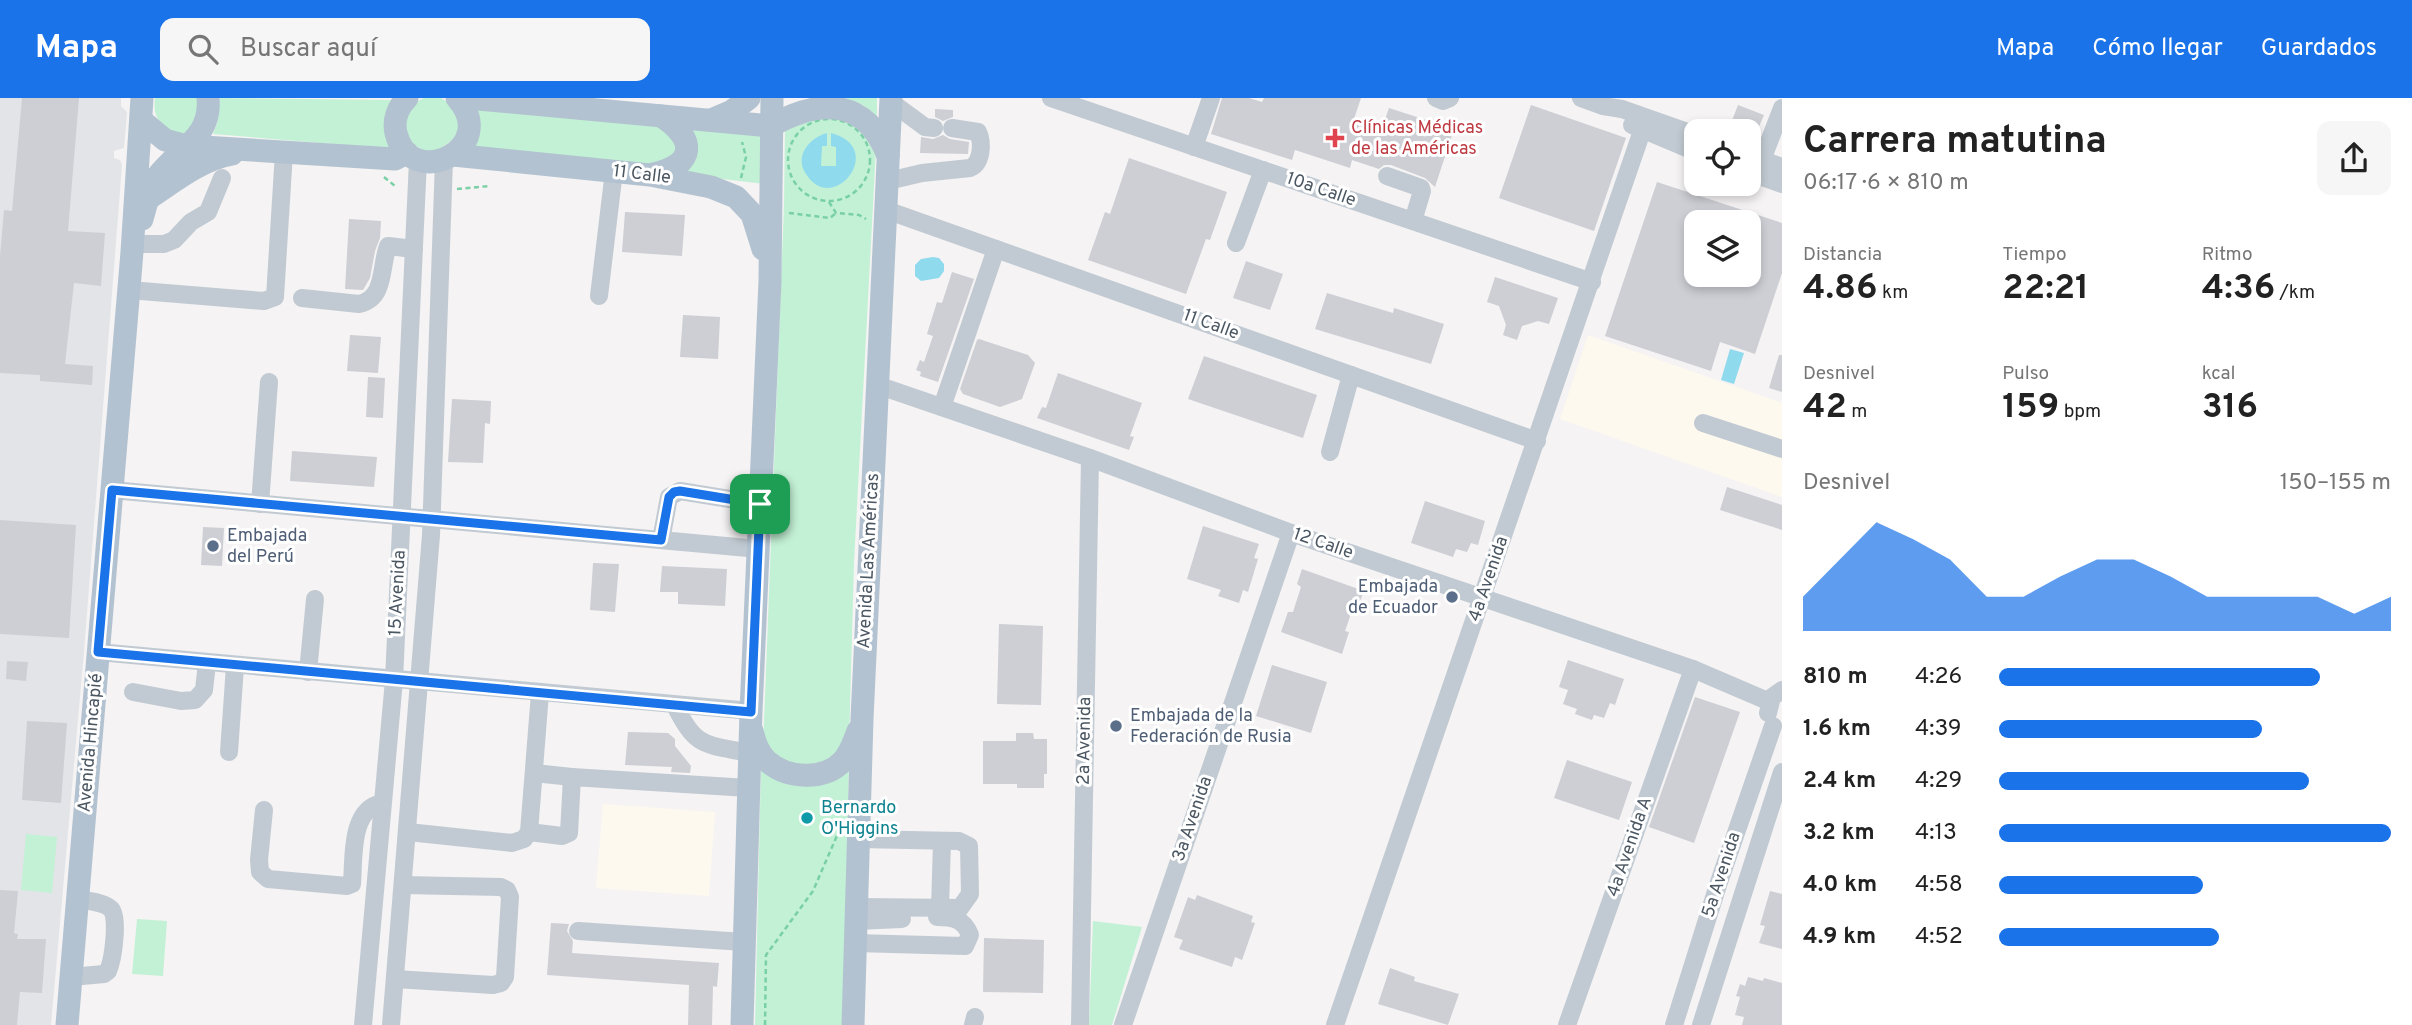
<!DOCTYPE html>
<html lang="es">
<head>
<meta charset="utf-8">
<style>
	:root { --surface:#fff; --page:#f6f6f6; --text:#222; --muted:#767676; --accent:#1a73e8 }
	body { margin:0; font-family:Overpass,sans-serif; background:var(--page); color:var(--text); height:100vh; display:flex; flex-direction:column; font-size:26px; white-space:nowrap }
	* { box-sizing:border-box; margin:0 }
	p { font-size:23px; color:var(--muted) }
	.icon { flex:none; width:38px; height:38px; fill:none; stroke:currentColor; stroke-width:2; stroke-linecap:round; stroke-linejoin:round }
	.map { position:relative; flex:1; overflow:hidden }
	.side { display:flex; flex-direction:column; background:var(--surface); width:630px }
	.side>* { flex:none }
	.buttons { position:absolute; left:1684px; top:21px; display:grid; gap:14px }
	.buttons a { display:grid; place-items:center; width:77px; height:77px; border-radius:14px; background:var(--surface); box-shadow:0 4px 10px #0003; font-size:35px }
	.pin { position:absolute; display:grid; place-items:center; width:60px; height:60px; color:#fff; margin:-30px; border-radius:14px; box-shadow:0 4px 10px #0006 }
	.round { display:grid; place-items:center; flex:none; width:74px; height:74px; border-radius:14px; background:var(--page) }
	.summary { display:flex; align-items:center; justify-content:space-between; height:119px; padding:0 21px }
	h1 { font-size:38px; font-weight:700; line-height:52px }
	.stats { display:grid; grid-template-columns:repeat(3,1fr); gap:10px; height:119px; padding:7px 21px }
	.stats div { display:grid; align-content:center }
	.stats b { font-size:35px; font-weight:700 }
	.stats small { font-size:19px; font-weight:400 }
	.stats p { font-size:19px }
	.chart { height:196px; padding:14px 21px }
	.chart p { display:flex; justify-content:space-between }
	.chart svg { width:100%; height:126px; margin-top:7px; fill:var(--accent); opacity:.7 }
	ul { padding:0 21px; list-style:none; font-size:23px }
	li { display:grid; grid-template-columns:112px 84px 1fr; align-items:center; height:52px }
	li i { height:18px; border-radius:9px; background:var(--accent) }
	header { display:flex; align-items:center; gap:42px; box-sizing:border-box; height:98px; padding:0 35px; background:var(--accent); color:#fff }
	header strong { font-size:33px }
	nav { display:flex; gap:38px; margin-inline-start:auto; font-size:24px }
	.search { width:490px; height:63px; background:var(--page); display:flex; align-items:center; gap:18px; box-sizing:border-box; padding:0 24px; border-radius:14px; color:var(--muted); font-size:26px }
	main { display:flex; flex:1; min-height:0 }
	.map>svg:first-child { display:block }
	.commercial { fill:#fdf9ef }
	.airport { fill:#e2e4e7 }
	.green { fill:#c3f1d5 }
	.water { fill:#90daee }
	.building { fill:#cdcfd5; fill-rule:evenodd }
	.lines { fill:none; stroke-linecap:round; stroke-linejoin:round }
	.path { stroke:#7ad0a6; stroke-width:2.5; stroke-dasharray:5 3.5; stroke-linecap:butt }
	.minor { stroke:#c1cad2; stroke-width:18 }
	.major { stroke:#b3c2d1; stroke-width:23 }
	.route-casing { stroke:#fff; stroke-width:14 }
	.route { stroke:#1a73e8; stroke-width:9 }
	.health-dot { fill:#e0444e; stroke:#fff; stroke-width:2.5 }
	.service-dot { fill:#5c6f8a; stroke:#fff; stroke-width:2.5 }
	.culture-dot { fill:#0f9aa8; stroke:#fff; stroke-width:2.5 }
	.labels { text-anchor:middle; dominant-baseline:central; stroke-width:6; stroke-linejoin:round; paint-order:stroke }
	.health-label { font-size:18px; fill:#be3a42; stroke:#fff; text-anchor:start }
	.street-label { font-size:18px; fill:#4a5661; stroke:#fff }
	.service-label { font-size:18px; fill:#4e5e75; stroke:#fff; text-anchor:start }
	.culture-label { font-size:18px; fill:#0d838f; stroke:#fff; text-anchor:start }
</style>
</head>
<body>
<header>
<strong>Mapa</strong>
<div class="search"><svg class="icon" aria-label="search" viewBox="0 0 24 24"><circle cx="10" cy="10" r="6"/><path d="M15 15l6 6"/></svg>Buscar aquí</div>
<nav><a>Mapa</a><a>Cómo llegar</a><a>Guardados</a></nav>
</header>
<main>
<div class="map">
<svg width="1782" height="927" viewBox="0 0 1782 927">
	<rect width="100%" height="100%" fill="#f5f3f3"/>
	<g class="commercial">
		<polygon points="1588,237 1782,305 1782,399 1560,321"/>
		<polygon points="603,706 715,714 709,798 596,790"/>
	</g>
	<polygon class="airport" points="0,0 121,0 121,8 127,14 124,50 114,53 114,60 120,62 122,67 84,553 51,927 0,927"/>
	<g class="green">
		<path d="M 155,0 L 198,0 L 200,9 L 186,42 C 167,34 151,23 155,0 Z"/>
		<polygon points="220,0 396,2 393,51 213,36 217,25"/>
		<path d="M 424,0 L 441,0 L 455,9 L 460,36 L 432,57 L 407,43 C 406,23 403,9 424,0 Z"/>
		<polygon points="844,0 877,0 877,18 863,7"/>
		<polygon points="471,7 661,25 680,52 665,68 466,54"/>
		<polygon points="803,20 849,21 876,51 854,464 849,646 838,661 804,674 763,650 784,108 785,30"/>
		<polygon points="690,27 766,32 765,86 682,76"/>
		<polygon points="849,663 844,927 755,927 761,668 782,677"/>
		<polygon points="26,736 57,739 52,795 21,792"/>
		<polygon points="137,821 167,823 163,878 132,876"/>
		<polygon points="1093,823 1142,829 1112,927 1089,927"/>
	</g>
	<g class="water">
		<path d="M 827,35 L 827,48 L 822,48 L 821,68 L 836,68 L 836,49 L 831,48 L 831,35 C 888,50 833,119 806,76 C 794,58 809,40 827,35 Z"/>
		<polygon points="933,159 939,160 944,166 944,173 939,180 921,183 915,178 915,167 921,161"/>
		<polygon points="1730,251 1744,255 1734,286 1721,282"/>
	</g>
	<g class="building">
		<polygon points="22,0 79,0 68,133 105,135 101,188 74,185 65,266 93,268 92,287 40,283 40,277 0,275 0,158 4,112 12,113"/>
		<polygon points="1222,0 1249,0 1262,4 1264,0 1361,0 1354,21 1382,30 1389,10 1454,31 1435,89 1425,80 1391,67 1384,67 1379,71 1352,62 1350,70 1295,52 1292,62 1211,36"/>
		<polygon points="1531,7 1626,40 1594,133 1499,100"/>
		<polygon points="1738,7 1764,17 1757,33 1728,33"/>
		<polygon points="935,11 953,12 953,19 943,23 935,19"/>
		<polygon points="943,37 950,41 969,44 968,56 920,55 921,39 933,41"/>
		<polygon points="1129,60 1227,94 1210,142 1206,141 1186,196 1088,162 1105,114 1110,116"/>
		<path d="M 1657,84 L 1782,125 L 1782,175 L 1755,256 L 1720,244 L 1711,273 L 1605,238 ZM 1696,124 L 1748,124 L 1748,177 L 1696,177 Z"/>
		<polygon points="625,114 685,117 682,158 622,154"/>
		<polygon points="349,121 381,123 380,140 375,153 370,180 363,192 345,191"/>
		<polygon points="1246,163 1283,176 1270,212 1233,200"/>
		<polygon points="952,174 974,181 938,284 920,278 921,274 916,272 920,262 924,264 933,238 927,236 937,204 942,205"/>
		<polygon points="1495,179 1558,200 1549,226 1538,223 1522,228 1517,242 1503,237 1506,227 1499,208 1487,204"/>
		<polygon points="1327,195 1393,215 1394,210 1444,226 1431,266 1315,231"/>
		<polygon points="683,217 720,219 718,261 680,259"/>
		<polygon points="350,237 381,239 378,275 347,273"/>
		<polygon points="979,241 1028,257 1035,265 1022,301 1000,309 963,296 960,291 977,242"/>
		<polygon points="1779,257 1782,257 1782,294 1769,290"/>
		<polygon points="1204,258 1317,297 1303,340 1188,301"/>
		<polygon points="1058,275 1142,305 1130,338 1134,339 1129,352 1037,320 1042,309 1046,310"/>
		<polygon points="368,279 385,280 383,320 366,319"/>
		<polygon points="452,301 491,303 490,326 485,325 483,365 448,364"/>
		<polygon points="292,353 377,359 374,389 290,383"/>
		<polygon points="1727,389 1782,407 1782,432 1720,412"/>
		<polygon points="1425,403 1485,423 1478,447 1471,445 1467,454 1456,451 1453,459 1411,445"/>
		<polygon points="0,422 76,427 69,540 0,536"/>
		<polygon points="1203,428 1259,446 1254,460 1258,461 1248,494 1243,492 1239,505 1218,498 1221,492 1187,481"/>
		<polygon points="203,429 224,430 222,468 201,467"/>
		<polygon points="593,465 619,466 615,514 590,512"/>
		<polygon points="662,468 727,471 725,508 678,506 678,494 660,494"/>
		<polygon points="1302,471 1364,493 1358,508 1354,507 1345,533 1349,534 1342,556 1281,534 1288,514 1293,514 1301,489 1297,486"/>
		<polygon points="999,526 1043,528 1041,607 997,606"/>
		<polygon points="1568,562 1624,581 1615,607 1610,605 1604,620 1594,617 1592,622 1575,616 1577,611 1563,606 1568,592 1559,589"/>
		<polygon points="7,563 28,564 26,583 6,581"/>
		<polygon points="1272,567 1327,584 1311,635 1256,618"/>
		<polygon points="1695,599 1740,614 1694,745 1649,729"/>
		<polygon points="27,623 67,625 61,705 22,702"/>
		<polygon points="628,634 668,635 675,641 675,648 691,668 690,675 671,674 672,669 625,667"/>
		<polygon points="1016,635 1033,635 1034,641 1047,641 1047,676 1044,676 1044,690 1017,690 1017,686 983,686 983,643 1016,643"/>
		<polygon points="1567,662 1632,684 1619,722 1554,700"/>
		<polygon points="0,792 18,793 14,835 18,836 17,841 46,841 42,895 20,894 17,927 0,927"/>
		<polygon points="1770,793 1782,796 1782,851 1759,845 1765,828 1760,827"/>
		<polygon points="1197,797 1253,818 1251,824 1255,825 1242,862 1235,859 1232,869 1179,851 1183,842 1174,839 1188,799 1195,802"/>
		<polygon points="551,825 569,826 567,833 573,843 572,855 719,865 717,889 713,888 712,927 688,927 689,887 547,877"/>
		<polygon points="984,840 1044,842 1043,895 983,894"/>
		<polygon points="1390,870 1415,879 1414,883 1459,896 1448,927 1378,906"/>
		<polygon points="1748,879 1763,883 1764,880 1782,885 1782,927 1742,927 1744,919 1735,917 1740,899 1736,898 1740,886 1745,888"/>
	</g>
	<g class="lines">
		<g class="path">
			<circle cx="829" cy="62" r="41"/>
			<polyline points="384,79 395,88"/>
			<polyline points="741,80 746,59 742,44"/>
			<polyline points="457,91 489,88"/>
			<polyline points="829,104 836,115 859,117 866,121"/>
			<polyline points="789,115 830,120 836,115"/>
			<polyline points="765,927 766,857 813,793 839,733"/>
		</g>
		<g class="minor">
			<polyline points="1051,0 1592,184"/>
			<polyline points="1436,0 1443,3 1450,0"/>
			<polyline points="1581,0 1603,8 1622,11 1696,37"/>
			<polyline points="891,4 925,29 934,30"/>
			<polyline points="1632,27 1696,54"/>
			<polyline points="1194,49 1211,0"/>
			<polyline points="1748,57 1782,69"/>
			<polyline points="1748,72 1762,62 1782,10"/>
			<polyline points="1748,74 1782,86"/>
			<polyline points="1387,78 1421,90 1422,93 1413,123"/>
			<path d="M 888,83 L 922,75 L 970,70 C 982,65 983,45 978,34 L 952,30"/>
			<polyline points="886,112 1537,343"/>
			<polyline points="1236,145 1263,72"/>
			<polyline points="135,146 164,146 174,142 191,124 208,114 222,80"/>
			<polyline points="129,192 264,203 275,199 284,54"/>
			<polyline points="599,198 614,73"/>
			<path d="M 302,200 L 359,206 C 386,200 380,169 388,148 L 414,151"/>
			<polyline points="877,287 1090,360 1291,435 1693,571 1770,604"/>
			<polyline points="942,309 996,151"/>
			<polyline points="1703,325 1782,351"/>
			<polyline points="1330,354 1351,277"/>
			<polyline points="112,392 759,451"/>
			<polyline points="260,406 269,284"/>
			<polyline points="661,442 669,399 680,393 760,406"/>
			<polyline points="98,554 751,613"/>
			<polyline points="308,574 315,501"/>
			<polyline points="133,594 181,603 195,602 204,592 207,565"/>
			<path d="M 675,607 C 695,650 705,646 749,655"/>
			<polyline points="1768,615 1772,599 1782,592"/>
			<polyline points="229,654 235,568"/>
			<polyline points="534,675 572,679"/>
			<path d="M 264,712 L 259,762 L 260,774 L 268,781 L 347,788 L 352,786 C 354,759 350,711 382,705"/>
			<polyline points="408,734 512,745 524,741 529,734 540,595"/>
			<polyline points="529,734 562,738 569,735 572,679 748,690"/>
			<polyline points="856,809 960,810 970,796 969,748 959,743 858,741"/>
			<polyline points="940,810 942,743"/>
			<polyline points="856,823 902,821"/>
			<polyline points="578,833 744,844"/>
			<path d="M 855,845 L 965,848 L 970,837 C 964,821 953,819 937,819"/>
			<path d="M 71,879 L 104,876 L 108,873 C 113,862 119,820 111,811 C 104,804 87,803 77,801"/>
			<polyline points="395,881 493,887 501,885 505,879 510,799 507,792 501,789 403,787"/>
			<polyline points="363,927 394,582 418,62"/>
			<polyline points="391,927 431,437 444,62"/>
			<polyline points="973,927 975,919"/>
			<polyline points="1080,927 1090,360"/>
			<polyline points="1123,927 1291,435"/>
			<polyline points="1335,927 1642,33"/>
			<polyline points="1567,927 1693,571"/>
			<polyline points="1674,927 1718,787 1773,628"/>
			<polyline points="1701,927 1782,674"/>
		</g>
		<g class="major">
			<path d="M 407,0 C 398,9 393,22 396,35 C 410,95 502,50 457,0"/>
			<path d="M 467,0 L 771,28 C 820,0 866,0 888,58"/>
			<polyline points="141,22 165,42 187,48 395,61 407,55"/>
			<polyline points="711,22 732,13 749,0"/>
			<polyline points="453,57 650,77 711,89 736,99 752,116 763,151"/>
			<path d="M 653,76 C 697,67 696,40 661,18"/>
			<path d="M 149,100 C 175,83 200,62 232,56"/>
			<path d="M 142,121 C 146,108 149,91 157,79 C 178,51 212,40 208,0"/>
			<path d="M 752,633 C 755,644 758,655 767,663 C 787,681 824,683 843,663 C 851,654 854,643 858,633"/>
			<polyline points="67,927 132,154 142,0"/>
			<polyline points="742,927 751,613 770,183 772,0"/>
			<polyline points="853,927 862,621 891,0"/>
		</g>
	</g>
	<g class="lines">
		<defs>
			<polygon id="route" points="112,392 661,442 669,399 674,394 680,393 760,406 751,614 98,554"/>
		</defs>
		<use href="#route" class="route-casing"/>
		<use href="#route" class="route"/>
	</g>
	<path class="health-dot" d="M1331.5 29.5h7v7h7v7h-7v7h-7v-7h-7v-7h7z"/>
	<g class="service-dot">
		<circle cx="213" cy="448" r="7"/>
		<circle cx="1452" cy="499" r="7"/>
		<circle cx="1116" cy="628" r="7"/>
	</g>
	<circle class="culture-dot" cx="807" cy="720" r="7"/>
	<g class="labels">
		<g class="health-label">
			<text x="1351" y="30">Clínicas Médicas<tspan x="1351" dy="21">de las Américas</tspan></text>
		</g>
		<g class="street-label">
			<text transform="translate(642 77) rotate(7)">11 Calle</text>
			<text transform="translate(1321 92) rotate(19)">10a Calle</text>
			<text transform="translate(1211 227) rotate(20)">11 Calle</text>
			<text transform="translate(1323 446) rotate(19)">12 Calle</text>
			<text transform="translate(869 463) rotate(-87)">Avenida Las Américas</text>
			<text transform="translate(1489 481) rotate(-71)">4a Avenida</text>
			<text transform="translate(398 495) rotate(-87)">15 Avenida</text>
			<text transform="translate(1085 643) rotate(-89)">2a Avenida</text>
			<text transform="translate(91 645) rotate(-85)">Avenida Hincapié</text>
			<text transform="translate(1193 721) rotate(-71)">3a Avenida</text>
			<text transform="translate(1630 749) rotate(-71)">4a Avenida A</text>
			<text transform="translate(1722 777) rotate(-72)">5a Avenida</text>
		</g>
		<g class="service-label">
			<text x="227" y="438">Embajada<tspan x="227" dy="21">del Perú</tspan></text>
			<text x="1438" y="489" text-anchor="end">Embajada<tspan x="1438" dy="21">de Ecuador</tspan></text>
			<text x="1130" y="618">Embajada de la<tspan x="1130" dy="21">Federación de Rusia</tspan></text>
		</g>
		<g class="culture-label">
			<text x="821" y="710">Bernardo<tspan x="821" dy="21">O'Higgins</tspan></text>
		</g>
	</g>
</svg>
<div class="buttons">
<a><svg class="icon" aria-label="locate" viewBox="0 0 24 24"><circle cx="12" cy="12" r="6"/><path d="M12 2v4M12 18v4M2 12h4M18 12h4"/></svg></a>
<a><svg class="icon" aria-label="layers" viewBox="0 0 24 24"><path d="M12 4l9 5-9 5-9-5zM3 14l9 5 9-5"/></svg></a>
</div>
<div class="pin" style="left:760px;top:406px;background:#1e9e55"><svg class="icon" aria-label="arrive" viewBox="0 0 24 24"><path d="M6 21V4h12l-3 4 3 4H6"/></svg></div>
</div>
<section class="side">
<div class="summary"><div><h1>Carrera matutina</h1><p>06:17 · 6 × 810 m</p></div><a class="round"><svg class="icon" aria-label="share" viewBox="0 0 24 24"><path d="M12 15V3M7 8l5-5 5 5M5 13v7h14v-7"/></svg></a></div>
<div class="stats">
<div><p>Distancia</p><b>4.86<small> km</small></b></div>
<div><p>Tiempo</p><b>22:21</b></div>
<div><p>Ritmo</p><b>4:36<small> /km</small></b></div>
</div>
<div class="stats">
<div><p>Desnivel</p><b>42<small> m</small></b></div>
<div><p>Pulso</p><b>159<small> bpm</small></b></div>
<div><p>kcal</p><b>316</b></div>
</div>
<div class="chart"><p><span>Desnivel</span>150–155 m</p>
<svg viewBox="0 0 160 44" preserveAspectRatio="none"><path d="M0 44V32L10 19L20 6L30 12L40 19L50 32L60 32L70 25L80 19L90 19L100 25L110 32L120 32L130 32L140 32L150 38L160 32V44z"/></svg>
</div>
<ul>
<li><b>810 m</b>4:26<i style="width:82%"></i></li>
<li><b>1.6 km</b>4:39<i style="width:67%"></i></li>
<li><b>2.4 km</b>4:29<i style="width:79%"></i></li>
<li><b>3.2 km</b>4:13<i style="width:100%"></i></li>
<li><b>4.0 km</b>4:58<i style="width:52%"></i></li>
<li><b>4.9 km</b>4:52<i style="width:56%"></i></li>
</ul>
</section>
</main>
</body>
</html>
